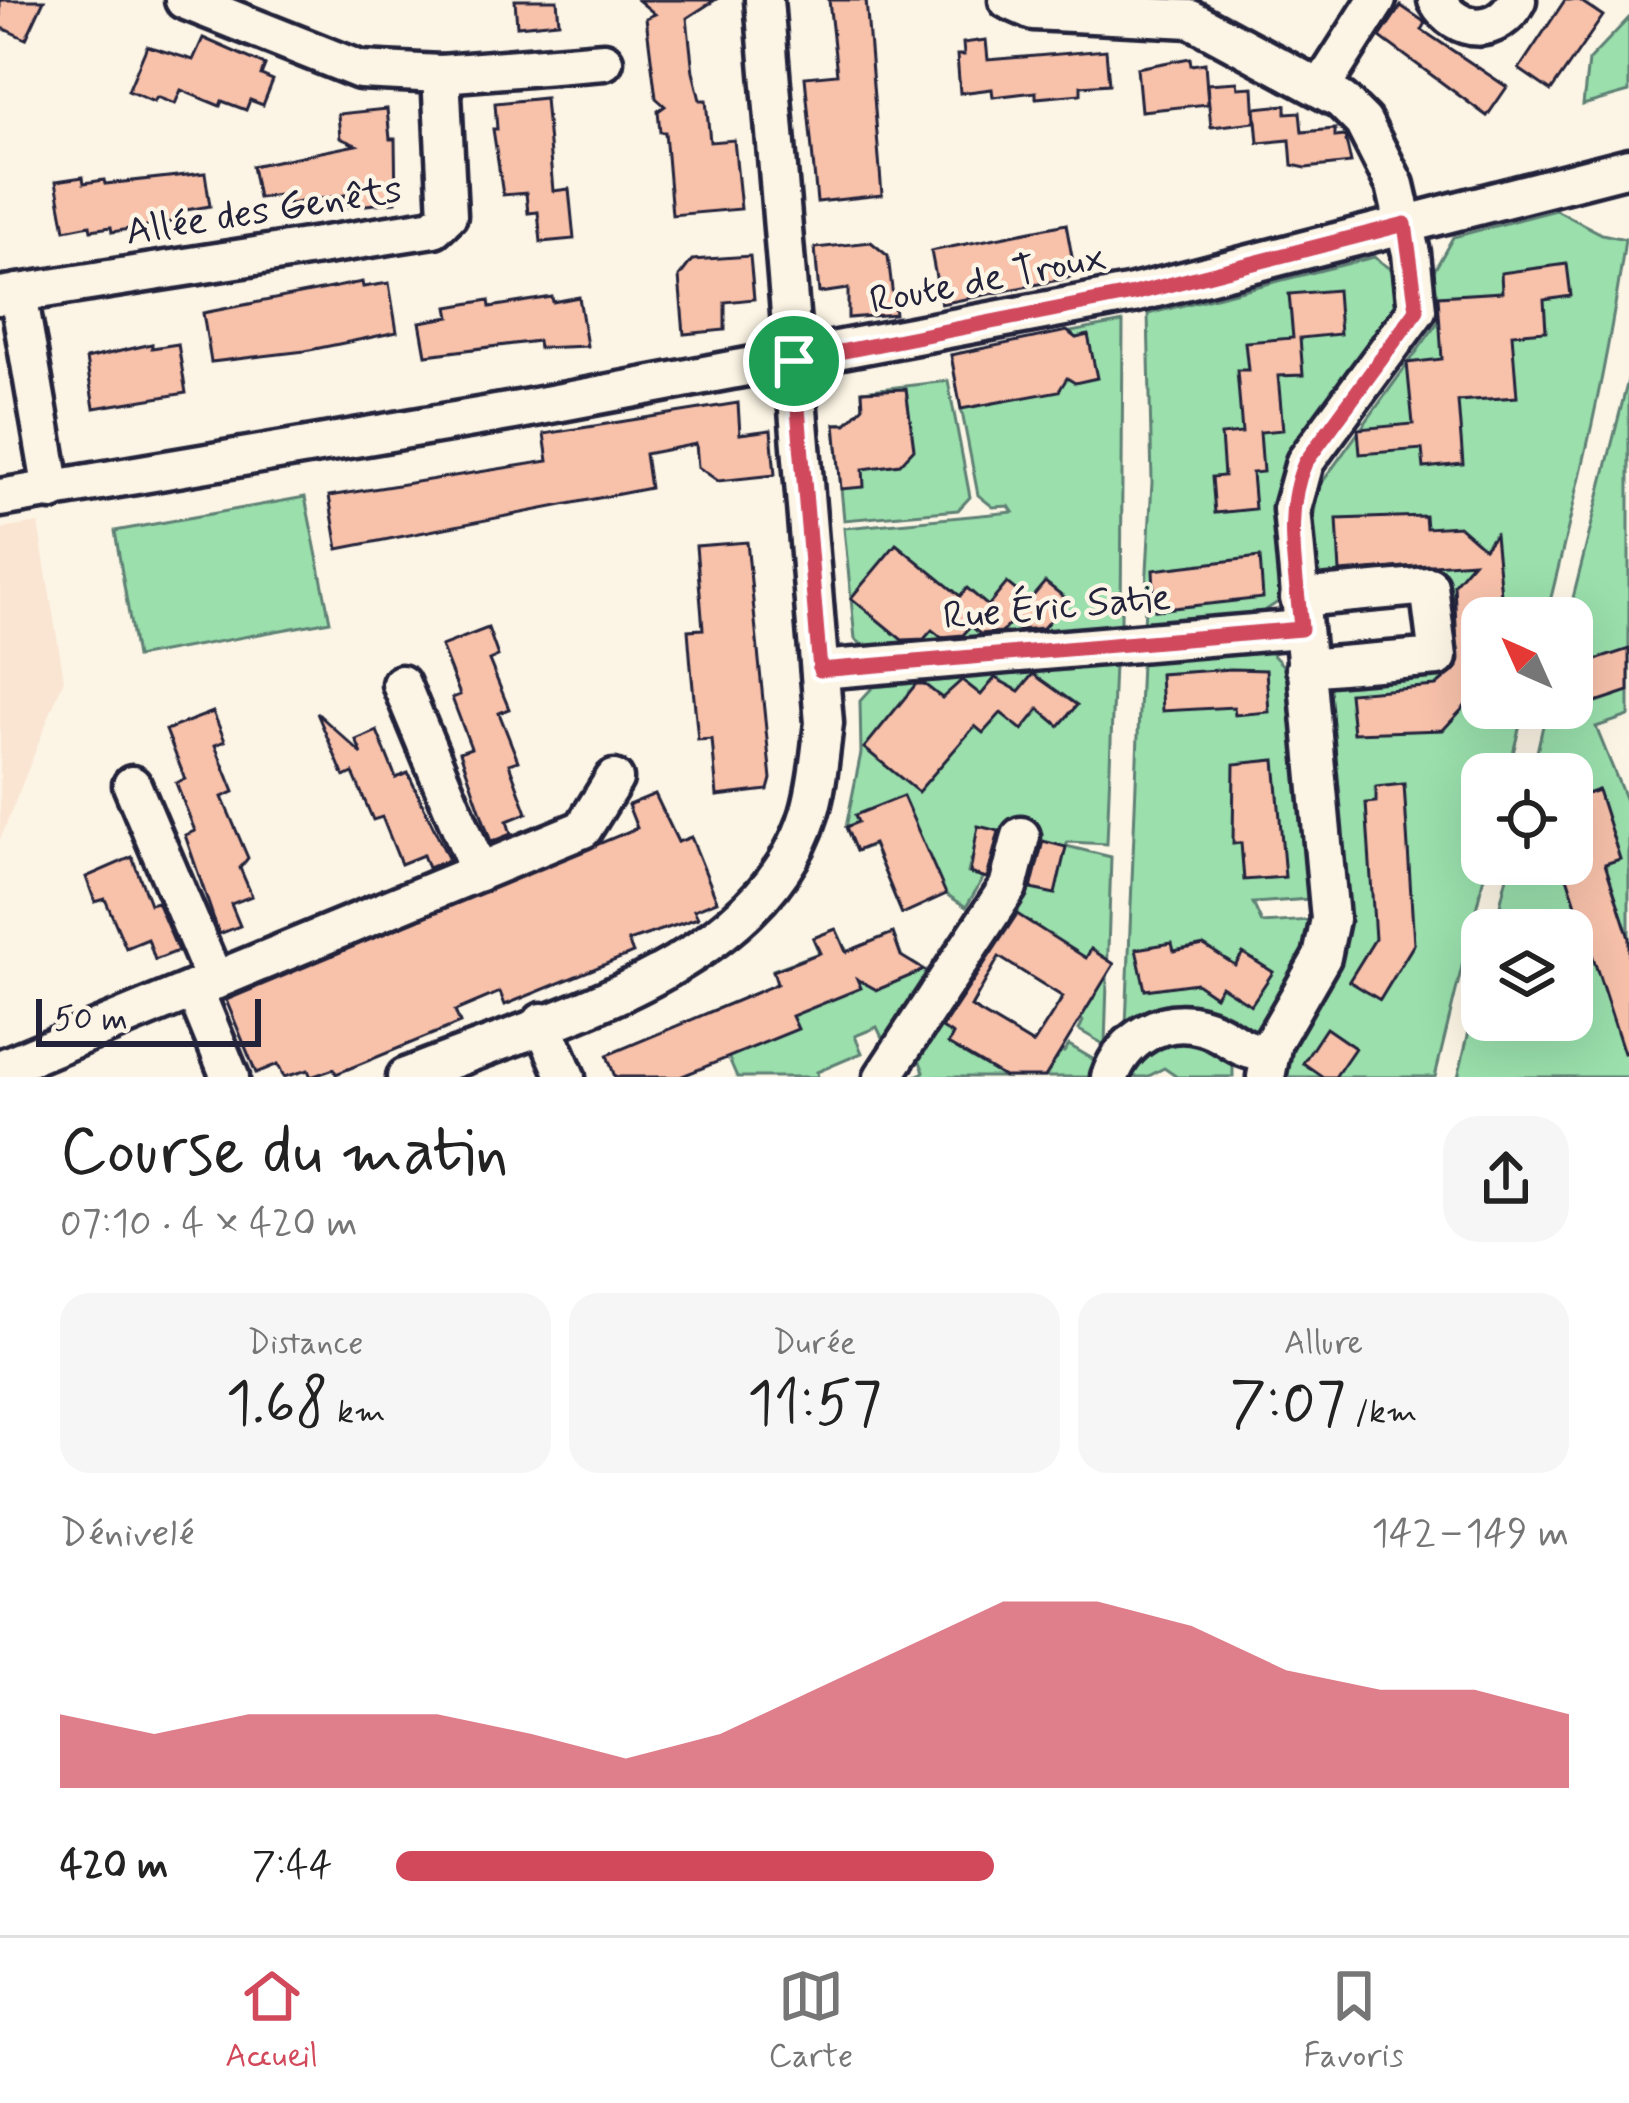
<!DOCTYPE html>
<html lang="fr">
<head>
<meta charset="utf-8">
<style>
	:root { --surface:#fff; --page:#f6f6f6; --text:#222; --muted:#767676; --line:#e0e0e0; --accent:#d1495b }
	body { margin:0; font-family:Mynerve,sans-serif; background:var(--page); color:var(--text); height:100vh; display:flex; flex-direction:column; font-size:45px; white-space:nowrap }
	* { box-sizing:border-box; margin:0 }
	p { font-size:39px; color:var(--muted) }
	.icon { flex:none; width:66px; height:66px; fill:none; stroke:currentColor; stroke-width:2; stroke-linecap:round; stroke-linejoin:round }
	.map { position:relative; height:1077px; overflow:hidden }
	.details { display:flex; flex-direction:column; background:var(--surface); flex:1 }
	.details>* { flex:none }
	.needle { width:78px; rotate:315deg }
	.tools { position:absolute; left:1461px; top:597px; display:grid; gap:24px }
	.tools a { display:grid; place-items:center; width:132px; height:132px; border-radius:24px; background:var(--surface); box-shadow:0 12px 48px #0002; font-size:60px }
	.scale { position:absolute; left:36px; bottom:30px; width:225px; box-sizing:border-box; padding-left:12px; border:6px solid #22223b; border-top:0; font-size:33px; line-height:42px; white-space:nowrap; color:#22223b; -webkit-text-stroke:9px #fcf5e5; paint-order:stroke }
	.pin { position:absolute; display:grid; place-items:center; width:102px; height:102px; color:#fff; margin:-51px; border:6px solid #fff; border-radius:50%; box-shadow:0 3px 12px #0007 }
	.round { display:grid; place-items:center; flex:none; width:126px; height:126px; border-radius:36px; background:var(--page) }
	.headline { display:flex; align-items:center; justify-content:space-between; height:204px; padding:0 60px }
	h1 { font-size:66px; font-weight:600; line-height:90px }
	.metrics { display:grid; grid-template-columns:repeat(3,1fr); gap:18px; height:204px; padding:12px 60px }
	.metrics div { display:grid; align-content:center; border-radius:30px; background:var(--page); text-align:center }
	.metrics b { font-size:60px; font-weight:600 }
	.metrics small { font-size:33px; font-weight:400 }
	.metrics p { font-size:33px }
	.chart { height:336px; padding:24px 60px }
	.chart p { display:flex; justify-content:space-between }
	.chart svg { width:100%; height:216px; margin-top:12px; fill:var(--accent); opacity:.7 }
	ul { padding:0 60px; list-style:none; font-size:39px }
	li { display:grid; grid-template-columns:192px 144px 1fr; align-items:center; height:90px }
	li i { height:30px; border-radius:15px; background:var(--accent) }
	.dock { display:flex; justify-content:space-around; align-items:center; height:168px; border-top:3px solid var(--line); background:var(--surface); font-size:33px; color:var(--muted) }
	.dock a { display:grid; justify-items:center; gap:6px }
	.dock .current { color:var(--accent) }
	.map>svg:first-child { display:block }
	.built { fill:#fae5d3 }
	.green { fill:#9adfac; stroke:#5e8074; stroke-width:3 }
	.building { fill:#f7c1aa; stroke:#22223b; stroke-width:3; fill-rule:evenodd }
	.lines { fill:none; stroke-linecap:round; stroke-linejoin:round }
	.minor-casing { stroke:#22223b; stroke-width:45 }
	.minor { stroke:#fcf5e5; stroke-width:36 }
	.route-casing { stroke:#fff; stroke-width:24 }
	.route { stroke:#d1495b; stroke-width:15 }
	.labels { text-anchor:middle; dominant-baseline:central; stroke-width:9; stroke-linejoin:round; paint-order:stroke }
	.street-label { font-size:39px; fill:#22223b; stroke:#fcf5e5 }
</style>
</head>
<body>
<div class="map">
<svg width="1629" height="1077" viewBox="0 0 1629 1077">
	<rect width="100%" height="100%" fill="#fcf5e5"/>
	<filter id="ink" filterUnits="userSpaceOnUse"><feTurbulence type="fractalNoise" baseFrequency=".00833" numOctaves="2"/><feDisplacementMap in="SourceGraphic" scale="24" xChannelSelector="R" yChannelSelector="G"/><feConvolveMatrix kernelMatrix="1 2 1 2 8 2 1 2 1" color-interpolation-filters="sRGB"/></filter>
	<g filter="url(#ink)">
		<polygon class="built" points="38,523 64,679 0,840 0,529"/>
		<g class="green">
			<polygon points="1629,18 1629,92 1583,105 1588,61"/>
			<path d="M 1556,210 L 1602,234 L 1625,239 C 1608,368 1577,492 1546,618 L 1482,618 L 1482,708 L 1524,708 L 1508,774 L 1482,774 L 1482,864 L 1487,864 L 1435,1077 L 1287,1077 L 1288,1054 L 1337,971 L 1350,925 L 1328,682 L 1416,675 L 1447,618 L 1442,574 L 1318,585 L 1313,520 L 1318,488 L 1438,322 L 1434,271 L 1453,237 Z"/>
			<polygon points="1374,257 1401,276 1398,312 1348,383 1278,602 1257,616 1144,625 1152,482 1148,314"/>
			<polygon points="1123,322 1121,626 870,651 855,639 844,528 1013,512 1009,506 993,507 978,495 951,355"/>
			<polygon points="1629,376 1629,716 1596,727 1629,808 1629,1077 1458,1077 1482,977 1482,1020 1572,1020 1572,930 1494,930 1510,864 1572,864 1572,774 1532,774 1547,708 1572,708 1568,618"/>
			<polygon points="948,381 970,497 958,510 844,520 835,424 849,423 863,407 862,391"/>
			<polygon points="305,497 330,621 136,657 115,531"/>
			<polygon points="1259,652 1271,653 1289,672 1309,899 1253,903 1262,923 1311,920 1305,949 1248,1041 1126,1026 1141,662"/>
			<polygon points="1114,664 1107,844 1068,842 1066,846 1111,857 1105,1045 1079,1030 1083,1021 1058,1005 1062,996 1000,957 993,966 973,953 999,866 971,860 968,873 984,877 966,907 946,894 902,914 873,845 856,851 846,827 861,753 860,701 873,687"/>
			<polygon points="836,929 847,952 893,933 905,965 913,963 934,976 889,1052 877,1027 855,1036 862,1053 817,1072 818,1077 737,1077 709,1012 778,984 773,970 819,953 813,938"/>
			<polygon points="954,985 976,998 971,1007 1033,1044 1039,1036 1064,1052 1069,1045 1101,1064 1097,1077 913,1077 924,1072 915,1049"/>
			<polygon points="1179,1033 1233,1061 1233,1077 1177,1077 1164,1068 1147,1077 1125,1077 1130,1064"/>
		</g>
		<g class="building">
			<polygon points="0,0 44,0 26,39 0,27"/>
			<polygon points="515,0 557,0 559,22 517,26"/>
			<polygon points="638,0 715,0 687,18 693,72 700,100 706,100 710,142 734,140 741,209 672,215 665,132 660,132 658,111 665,106 656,98 646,18 655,14"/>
			<polygon points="829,0 866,0 882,195 817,202 805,77 837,74"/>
			<polygon points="1565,0 1579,0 1603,16 1551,91 1519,69"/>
			<polygon points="1401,6 1426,23 1422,30 1507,87 1487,116 1380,37"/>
			<polygon points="203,38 265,65 261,75 273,80 263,105 250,100 246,110 222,101 220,106 181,90 175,104 157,97 154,102 128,91 147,46 193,60"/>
			<polygon points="986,40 988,60 1106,50 1109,84 1081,86 1081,94 1036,98 1036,92 993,97 992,89 960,93 957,55 964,55 963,43"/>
			<polygon points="1190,58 1191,65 1205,63 1208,104 1141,111 1137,68"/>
			<polygon points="1237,82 1238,88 1253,87 1255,122 1211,127 1207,84"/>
			<polygon points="545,98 553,191 569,189 574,239 541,242 538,212 528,213 526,193 503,195 493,129 497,129 495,103"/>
			<polygon points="1286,105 1286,113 1300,112 1302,132 1335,129 1335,137 1345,136 1351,163 1306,168 1292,165 1290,140 1258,143 1255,108"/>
			<polygon points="387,109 390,139 395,139 396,202 346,207 345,195 289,204 287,194 258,198 252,166 356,145 340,138 338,114"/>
			<polygon points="205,173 210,206 180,211 182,220 112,232 111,227 91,230 90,225 65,230 56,181 83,177 84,183 104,180 105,184"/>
			<polygon points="1066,224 1075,273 1068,278 941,304 931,251"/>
			<polygon points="871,242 888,256 895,314 848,318 848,289 819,293 815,248"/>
			<polygon points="750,256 754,299 725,302 725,330 684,334 679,277 692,260"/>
			<polygon points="1567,264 1571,296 1544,300 1546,331 1512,334 1517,397 1458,401 1463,464 1424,468 1422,449 1360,454 1358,429 1413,424 1407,363 1442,359 1438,296 1502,292 1501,273"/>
			<polygon points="362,282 363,287 389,283 397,332 305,351 211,362 203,313"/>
			<polygon points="1337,290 1340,334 1300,338 1303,375 1278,376 1283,430 1260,432 1263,472 1252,473 1255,509 1215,513 1212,477 1224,476 1221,435 1242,433 1237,370 1248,370 1245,342 1293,338 1289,294"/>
			<polygon points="552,297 553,302 579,297 587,346 539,348 538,341 426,355 420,322 450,317 448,307 489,300 490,307"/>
			<polygon points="1067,331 1076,338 1088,335 1097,378 1075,383 1067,378 1059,391 961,409 951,355"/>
			<polygon points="152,344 152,348 178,344 186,393 94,408 86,359"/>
			<polygon points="906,389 914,449 900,464 863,469 864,487 841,489 835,424 846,424 863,407 862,391"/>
			<polygon points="738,403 740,434 771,430 775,475 718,481 698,467 696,444 645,454 650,488 338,549 329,496 548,461 544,434"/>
			<polygon points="1425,516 1426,528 1459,526 1484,548 1495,535 1503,614 1482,618 1482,719 1466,705 1443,730 1353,733 1349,693 1436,686 1458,667 1454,584 1473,562 1340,572 1337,519"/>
			<polygon points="747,542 771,779 768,790 717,796 712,739 698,740 691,667 688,630 703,629 696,546"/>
			<polygon points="896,544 960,596 967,588 988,606 1007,583 1029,601 1045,582 1068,600 1043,628 1019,630 1010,623 1002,632 980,634 971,626 963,635 941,637 932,630 924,639 902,640 851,598"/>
			<polygon points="1260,557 1263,598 1155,610 1153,570"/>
			<polygon points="488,628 498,656 489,660 509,709 499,713 518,761 509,764 527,813 507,821 511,834 491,842 460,752 471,748 452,698 460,695 441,646"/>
			<polygon points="1629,649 1629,691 1593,703 1580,665"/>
			<polygon points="1231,669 1266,670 1269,712 1235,715 1234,707 1162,711 1160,674"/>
			<polygon points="1033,674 1077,705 1059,726 1039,709 1022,730 1001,713 983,733 975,726 918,792 864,748 916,684 924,684 942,698 962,680 981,695 995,678 1019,691"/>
			<polygon points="213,712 225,741 215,745 234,792 222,797 248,858 240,868 252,896 231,904 240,926 219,934 185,835 195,831 176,783 185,779 166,730"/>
			<polygon points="317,713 362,754 356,740 377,731 396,778 408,773 449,860 428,868 423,855 401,864 382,817 373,820 353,773 344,777"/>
			<polygon points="1275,760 1285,877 1244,880 1241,843 1233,844 1234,764"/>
			<polygon points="1404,784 1414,944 1380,1000 1349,981 1375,939 1366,803 1376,802 1376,787"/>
			<polygon points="1598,790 1620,859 1605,864 1629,938 1629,1052 1624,1053 1567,877 1572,875 1572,799"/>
			<polygon points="655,794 678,842 691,837 717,901 694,910 698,918 628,941 633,953 505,1005 500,992 455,1011 460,1023 336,1074 334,1069 311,1077 308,1070 284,1077 278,1064 256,1073 226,1000 637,828 628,805"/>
			<polygon points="903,796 946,894 902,914 873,844 856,851 846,827 858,822 855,815"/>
			<polygon points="978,826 999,831 987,878 970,873"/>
			<polygon points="1043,841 1066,847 1055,894 1031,889"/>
			<polygon points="132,857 150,904 157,902 178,951 155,960 148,939 126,948 105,899 95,902 86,877"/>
			<path d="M 1017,914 L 1086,958 L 1091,949 L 1114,964 L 1045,1077 L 1004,1077 L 948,1044 L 953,1035 L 942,1028 ZM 999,957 L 1063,997 L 1033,1044 L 971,1007 Z"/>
			<polygon points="836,929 846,952 893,933 901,956 924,970 877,990 857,979 861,988 792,1016 798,1029 680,1077 615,1077 607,1055 777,984 773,971 820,953 813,938"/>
			<polygon points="1172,943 1174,951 1204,945 1235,965 1243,953 1273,972 1251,1005 1221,986 1215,996 1196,983 1145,990 1136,949"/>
			<polygon points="1326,1028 1355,1048 1335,1077 1323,1077 1303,1063"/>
		</g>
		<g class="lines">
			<defs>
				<g id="minor">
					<polyline points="1008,0 1033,11 1191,19 1341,100 1363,122 1395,185 1411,253 1417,310 1305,462 1292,509 1330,919 1322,957 1273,1042 1266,1077"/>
					<path d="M 1437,0 C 1457,35 1498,36 1517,0"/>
					<polyline points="441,74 604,61"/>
					<polyline points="1321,88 1377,0"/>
					<polyline points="18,293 52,491"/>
					<polyline points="0,296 434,228 448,215 441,74 360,70 184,0"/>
					<polyline points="0,498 514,411 1133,294 1629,167"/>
					<polyline points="1299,598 1429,586 1438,657 1305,668"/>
					<polyline points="820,670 1301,629"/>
					<polyline points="401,684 479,872"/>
					<polyline points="132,785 215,981"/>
					<polyline points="194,989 583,829 614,779"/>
					<polyline points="542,1022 566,1077"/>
					<polyline points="0,1069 194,989 230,1077"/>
					<path d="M 406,1077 C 541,1022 761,970 809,814 C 818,785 820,753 824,723 L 764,0"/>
					<polyline points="883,1077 1008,887 1021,836"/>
					<path d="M 1110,1077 C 1123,1040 1161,1015 1201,1026 C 1232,1034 1231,1050 1269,1053"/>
				</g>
			</defs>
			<use href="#minor" class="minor-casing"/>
			<use href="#minor" class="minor"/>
		</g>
	</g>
	<g class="lines" filter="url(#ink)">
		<defs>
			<path id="route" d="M 1405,224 L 1417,310 L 1305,463 C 1282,514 1297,575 1301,629 L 820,670 L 794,361 L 1133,294 Z"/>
		</defs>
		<use href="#route" class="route-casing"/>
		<use href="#route" class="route"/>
	</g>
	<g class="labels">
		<g class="street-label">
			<text transform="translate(264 212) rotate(-9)">Allée des Genêts</text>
			<text transform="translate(988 280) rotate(-11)">Route de Troux</text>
			<text transform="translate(1057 608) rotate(-5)">Rue Éric Satie</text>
		</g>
	</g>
</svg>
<div class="tools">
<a><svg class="needle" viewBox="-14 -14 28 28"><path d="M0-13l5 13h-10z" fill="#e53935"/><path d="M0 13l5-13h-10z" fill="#767676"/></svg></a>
<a><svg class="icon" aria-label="locate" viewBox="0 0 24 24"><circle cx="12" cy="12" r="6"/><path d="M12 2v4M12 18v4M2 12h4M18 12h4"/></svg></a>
<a><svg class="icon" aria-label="layers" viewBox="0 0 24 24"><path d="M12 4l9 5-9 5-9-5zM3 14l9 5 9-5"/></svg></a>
</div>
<div class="scale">50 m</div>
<div class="pin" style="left:794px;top:361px;background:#1e9e55"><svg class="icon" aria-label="arrive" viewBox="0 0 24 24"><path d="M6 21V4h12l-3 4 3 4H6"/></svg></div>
</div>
<section class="details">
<div class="headline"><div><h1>Course du matin</h1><p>07:10 · 4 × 420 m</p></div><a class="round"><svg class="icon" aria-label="share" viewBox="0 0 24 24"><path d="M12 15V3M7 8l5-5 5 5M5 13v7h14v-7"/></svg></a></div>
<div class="metrics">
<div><p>Distance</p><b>1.68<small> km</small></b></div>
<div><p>Durée</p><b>11:57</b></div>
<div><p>Allure</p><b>7:07<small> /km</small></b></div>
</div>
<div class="chart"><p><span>Dénivelé</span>142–149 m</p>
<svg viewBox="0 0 160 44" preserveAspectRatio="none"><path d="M0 44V29L10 33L20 29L30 29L40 29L50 33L60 38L70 33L80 24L90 15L100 6L110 6L120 11L130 20L140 24L150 24L160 29V44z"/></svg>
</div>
<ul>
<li><b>420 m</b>7:44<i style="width:51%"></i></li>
</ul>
</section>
<nav class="dock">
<a class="current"><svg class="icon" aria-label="home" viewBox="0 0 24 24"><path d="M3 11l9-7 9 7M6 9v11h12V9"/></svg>Accueil</a>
<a><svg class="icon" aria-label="map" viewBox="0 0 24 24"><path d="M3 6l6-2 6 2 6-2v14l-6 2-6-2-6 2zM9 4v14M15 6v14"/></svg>Carte</a>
<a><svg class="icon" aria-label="saved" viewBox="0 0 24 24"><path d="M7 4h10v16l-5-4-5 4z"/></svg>Favoris</a>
</nav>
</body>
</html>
